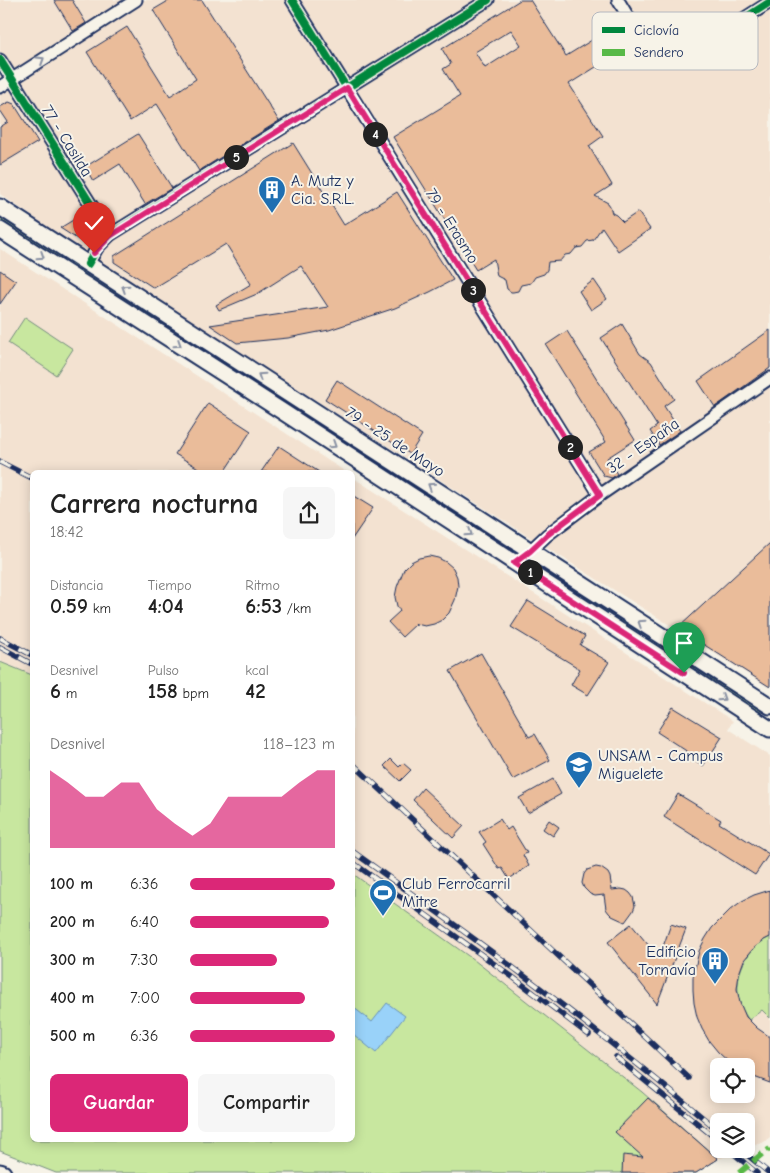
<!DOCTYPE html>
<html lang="es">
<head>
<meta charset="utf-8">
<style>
	:root { --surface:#fff; --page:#f6f6f6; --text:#222; --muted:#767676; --accent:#db2777 }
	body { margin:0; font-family:"Comic Neue",sans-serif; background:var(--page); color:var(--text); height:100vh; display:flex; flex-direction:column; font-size:19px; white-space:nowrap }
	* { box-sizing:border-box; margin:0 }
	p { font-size:16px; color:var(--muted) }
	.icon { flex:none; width:28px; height:28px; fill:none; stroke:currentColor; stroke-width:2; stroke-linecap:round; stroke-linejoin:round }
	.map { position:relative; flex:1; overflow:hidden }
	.sheet { position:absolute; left:30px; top:470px; width:325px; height:672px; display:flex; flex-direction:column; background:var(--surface); border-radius:8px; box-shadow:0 2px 12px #0003 }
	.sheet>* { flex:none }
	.buttons { position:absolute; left:710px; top:1058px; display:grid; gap:10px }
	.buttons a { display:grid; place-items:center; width:45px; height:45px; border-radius:8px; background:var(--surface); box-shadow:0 2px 12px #0003; font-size:25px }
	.pin { position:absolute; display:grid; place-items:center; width:42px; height:42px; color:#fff; margin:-51px -21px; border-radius:50% 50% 50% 0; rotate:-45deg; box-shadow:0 0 5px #0007 }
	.pin .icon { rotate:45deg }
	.km { position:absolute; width:25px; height:25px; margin:-12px; border-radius:50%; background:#222; color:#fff; font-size:14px; line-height:25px; text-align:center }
	.round { display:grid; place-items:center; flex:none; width:52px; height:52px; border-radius:8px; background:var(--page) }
	.overview { display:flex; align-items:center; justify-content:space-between; height:85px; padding:0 20px }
	h1 { font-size:28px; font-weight:700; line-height:38px }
	.metrics { display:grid; grid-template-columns:repeat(3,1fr); gap:8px; height:85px; padding:5px 20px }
	.metrics div { display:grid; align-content:center }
	.metrics b { font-size:21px; font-weight:700 }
	.metrics small { font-size:14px; font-weight:400 }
	.metrics p { font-size:14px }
	.chart { height:140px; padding:10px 20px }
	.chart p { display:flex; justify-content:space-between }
	.chart svg { width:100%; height:90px; margin-top:5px; fill:var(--accent); opacity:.7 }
	.button { display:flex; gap:10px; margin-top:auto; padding:10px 20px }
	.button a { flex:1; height:58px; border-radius:8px; background:var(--accent); color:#fff; font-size:20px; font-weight:700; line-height:58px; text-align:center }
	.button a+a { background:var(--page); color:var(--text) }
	ul { padding:0 20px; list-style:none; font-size:16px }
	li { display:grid; grid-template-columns:80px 60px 1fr; align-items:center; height:38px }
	li i { height:12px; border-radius:6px; background:var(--accent) }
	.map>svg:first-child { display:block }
	.built { fill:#f3e2d1; fill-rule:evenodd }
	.green { fill:#c8e79f; stroke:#728b7e }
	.water { fill:#99d2f9; stroke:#6791bb }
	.building { fill:#eabc9a; stroke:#1b2f5e; fill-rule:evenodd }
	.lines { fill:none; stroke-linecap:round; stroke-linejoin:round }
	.street-casing { stroke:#1b2f5e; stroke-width:15 }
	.secondary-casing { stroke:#1b2f5e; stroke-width:19 }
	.street { stroke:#f7f3e8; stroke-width:11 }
	.secondary { stroke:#f7f3e8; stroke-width:15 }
	.rail-casing { stroke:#1b2f5e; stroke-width:5.5 }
	.rail { stroke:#f7f3e8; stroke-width:4; stroke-dasharray:11; stroke-linecap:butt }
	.quiet { stroke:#58b947; stroke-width:6; stroke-dasharray:12 6; stroke-linecap:butt }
	.cycleway-casing { stroke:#f7f3e8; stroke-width:11 }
	.cycleway { stroke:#00873e; stroke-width:8 }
	.oneway { stroke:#8991a3 }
	.route-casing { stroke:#fff; stroke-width:10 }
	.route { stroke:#db2777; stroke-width:6 }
	.labels { text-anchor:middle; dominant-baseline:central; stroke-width:4; stroke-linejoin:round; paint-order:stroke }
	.street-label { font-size:16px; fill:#1b2f5e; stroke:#f7f3e8 }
	.poi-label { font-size:16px; fill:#1b2f5e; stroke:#f7f3e8; text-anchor:start }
	.key { fill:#f7f3e8; stroke:#b5b8bf; stroke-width:1 }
	.key-label { font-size:14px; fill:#1b2f5e }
</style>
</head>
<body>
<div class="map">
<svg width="770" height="1173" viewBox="0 0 770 1173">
	<rect width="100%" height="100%" fill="#f7f3e8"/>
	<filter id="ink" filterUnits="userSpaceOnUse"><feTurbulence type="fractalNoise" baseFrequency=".02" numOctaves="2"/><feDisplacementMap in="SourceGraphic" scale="10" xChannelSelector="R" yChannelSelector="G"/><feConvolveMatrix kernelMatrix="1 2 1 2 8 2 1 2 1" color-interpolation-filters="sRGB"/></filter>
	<g filter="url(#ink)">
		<g class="built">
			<polygon points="0,0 770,0 770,688 528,536 79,249 0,194"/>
			<polygon points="0,249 346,472 32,472 32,675 0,662"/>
			<path d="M 352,477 L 733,721 L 728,729 L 770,756 L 770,1137 L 764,1142 L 746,1148 L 746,1121 L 719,1121 L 719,1149 L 745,1149 L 718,1159 L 642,1092 L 474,960 L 353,874 ZM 719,1066 L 746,1066 L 746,1094 L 719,1094 Z"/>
		</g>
		<g class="green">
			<polygon points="0,215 285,402 284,404 0,220"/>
			<polygon points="25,317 73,349 56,375 8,343"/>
			<polygon points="313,419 494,537 493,539 311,422"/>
			<polygon points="547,570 708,677 761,710 759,714 546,574"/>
			<polygon points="0,662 32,675 32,1140 352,1140 353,874 474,960 642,1092 718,1159 696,1173 56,1173 0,1151"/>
			<path d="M 770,937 L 770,1018 L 762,1010 L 749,1020 C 727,992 739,952 770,937 Z"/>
		</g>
		<polygon class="water" points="387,1003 405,1016 376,1053 353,1034 353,1007 372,1022"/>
		<g class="building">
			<polygon points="54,0 72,0 86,23 73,31"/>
			<polygon points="170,0 202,0 279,121 199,171 157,104 130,121 87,52 127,27 170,96 196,79 153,10"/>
			<path d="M 520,0 L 530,0 L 566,56 L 618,24 L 631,45 L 569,84 L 603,136 L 589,146 L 612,185 L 595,196 L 608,203 L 610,206 L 612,213 L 616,215 L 623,222 L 638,212 L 650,229 L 618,251 L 602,227 L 593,240 L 587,241 L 582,247 L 576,248 L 571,254 L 565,255 L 560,261 L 548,262 L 547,270 L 544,274 L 535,277 L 531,283 L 521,285 L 518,291 L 513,292 L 511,292 L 507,289 L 505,280 L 497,276 L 494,259 L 476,270 L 393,137 L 460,96 L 443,69 L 451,64 L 442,49 ZM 511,30 L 521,45 L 485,68 L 475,52 Z"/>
			<polygon points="9,102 14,104 38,142 0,165 0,127 8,122 0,110 0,107"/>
			<polygon points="138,134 172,188 145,204 120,164 93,181 85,167"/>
			<polygon points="293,143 344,225 397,192 453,280 430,292 395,308 329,330 288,338 237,343 210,325 328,307 301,266 257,294 219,310 216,305 251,284 226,244 154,288 114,262 114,256"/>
			<polygon points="83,214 97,237 85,244 60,228"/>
			<polygon points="0,270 16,281 0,304"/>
			<polygon points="594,280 607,299 591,310 579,291"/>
			<polygon points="622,324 640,354 651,362 674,399 664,406 680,431 659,445 650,431 657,426 601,338"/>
			<polygon points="770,330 770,368 715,407 698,381"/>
			<polygon points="567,331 635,440 607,458 617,474 612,478 604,476 589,452 606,442 546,345"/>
			<polygon points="337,380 422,435 410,454 325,399"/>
			<polygon points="208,403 251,431 224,472 205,472 175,454"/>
			<polygon points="279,446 319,472 261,472"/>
			<polygon points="352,495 373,508 352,539"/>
			<polygon points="770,543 770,687 678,628"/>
			<polygon points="429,556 438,558 446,562 453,568 457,577 458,586 455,600 449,613 442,620 434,624 425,626 416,624 402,637 388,622 400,611 397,606 395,597 397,587 404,569 411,562 419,558"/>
			<polygon points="528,601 585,636 580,645 609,662 588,695 571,685 580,669 511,627"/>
			<polygon points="481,653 529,737 535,734 550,760 513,780 450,671"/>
			<polygon points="673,707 722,737 703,766 686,755 688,752 657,732"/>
			<polygon points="391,759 399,767 403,763 411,770 400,781 384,766"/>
			<polygon points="553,779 561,794 528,813 519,798"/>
			<polygon points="423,788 464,826 453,838 413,800"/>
			<polygon points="678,794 721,820 719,823 769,854 755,875 664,817"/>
			<polygon points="500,819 507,830 511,827 527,853 523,855 529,866 509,879 502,868 499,869 483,844 486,842 479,832"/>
			<polygon points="549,820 559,827 553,836 543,829"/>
			<polygon points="596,867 601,868 608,873 610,877 612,890 621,889 626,890 630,893 633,897 635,906 633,911 625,922 612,916 609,913 606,909 604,895 595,896 590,894 584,888 582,883 584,874 587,870"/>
			<polygon points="770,890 770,937 764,940 753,949 744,960 739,974 737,989 740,1003 746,1017 757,1028 770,1037 770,1083 746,1074 746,1066 733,1066 718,1052 709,1041 702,1029 697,1017 694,1003 693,990 693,977 699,951 705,939 712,928 731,909 742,901 754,895"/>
			<polygon points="631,924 659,958 671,924 686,929 657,1004 608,942"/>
			<polygon points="648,1098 718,1159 696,1173 622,1173 623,1155 643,1157 615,1132"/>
		</g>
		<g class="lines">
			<defs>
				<g id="street">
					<polyline points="292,0 600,495"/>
					<polyline points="618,0 636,30"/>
					<polyline points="709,41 770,2"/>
					<polyline points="0,60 110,235"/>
					<polyline points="0,87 136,0"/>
					<polyline points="88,264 97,248 110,235 488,0"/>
					<polyline points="514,563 530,551 547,535 600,495 770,378"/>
				</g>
				<g id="secondary">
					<polyline points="0,207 770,706"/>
					<polyline points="0,230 280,410 770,729"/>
					<polyline points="0,1172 3,1173"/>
				</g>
			</defs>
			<use href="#street" class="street-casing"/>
			<use href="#secondary" class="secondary-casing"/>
			<use href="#street" class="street"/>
			<use href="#secondary" class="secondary"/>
			<defs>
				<g id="rail">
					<polyline points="0,462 32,478"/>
					<polyline points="0,638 32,655"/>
					<polyline points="0,647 32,664"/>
					<polyline points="352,763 689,1078"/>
					<path d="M 352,851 C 408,891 464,931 519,972 C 587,1023 653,1076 719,1131"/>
					<polyline points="352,862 514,978 589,1035"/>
					<polyline points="616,1057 719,1141"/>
					<polyline points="728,1149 757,1173"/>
					<polyline points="740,1149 769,1173"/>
				</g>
			</defs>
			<use href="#rail" class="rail-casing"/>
			<use href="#rail" class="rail"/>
			<polyline class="quiet" points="739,1173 762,1154 770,1149"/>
			<defs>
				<g id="cycleway">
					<polyline points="292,0 600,495"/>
					<polyline points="709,41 770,2"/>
					<polyline points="0,60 110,235"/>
					<polyline points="88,264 97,248 110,235 488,0"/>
				</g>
			</defs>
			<use href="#cycleway" class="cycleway-casing"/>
			<use href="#cycleway" class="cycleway"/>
		</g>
		<defs><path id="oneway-chevron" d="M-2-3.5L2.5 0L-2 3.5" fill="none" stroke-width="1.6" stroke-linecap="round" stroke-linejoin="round" transform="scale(1.25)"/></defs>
		<g class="oneway">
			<use href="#oneway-chevron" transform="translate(41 60) rotate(-32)"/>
			<use href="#oneway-chevron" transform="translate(41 256) rotate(33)"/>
			<use href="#oneway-chevron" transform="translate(125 288) rotate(-147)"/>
			<use href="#oneway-chevron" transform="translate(178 344) rotate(33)"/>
			<use href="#oneway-chevron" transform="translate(261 376) rotate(-147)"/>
			<use href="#oneway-chevron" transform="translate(333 445) rotate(33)"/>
			<use href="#oneway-chevron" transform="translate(431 486) rotate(-147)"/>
			<use href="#oneway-chevron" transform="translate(469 533) rotate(33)"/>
			<use href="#oneway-chevron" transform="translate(641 623) rotate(-147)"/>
			<use href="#oneway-chevron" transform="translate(722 698) rotate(33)"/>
		</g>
	</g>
	<g class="lines" filter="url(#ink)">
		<defs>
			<polyline id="route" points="94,253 110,236 347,88 600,495 547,535 530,551 514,563 684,673"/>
		</defs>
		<use href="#route" class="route-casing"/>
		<use href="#route" class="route"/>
	</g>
	<defs>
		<symbol id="building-pin" viewBox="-11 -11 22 30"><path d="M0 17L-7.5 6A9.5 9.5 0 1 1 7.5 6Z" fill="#1f6fb2" stroke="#f7f3e8"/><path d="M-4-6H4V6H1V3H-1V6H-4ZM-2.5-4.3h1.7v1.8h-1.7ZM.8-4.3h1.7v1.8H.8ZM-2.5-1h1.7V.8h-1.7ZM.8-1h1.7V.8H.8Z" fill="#fff"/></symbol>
		<symbol id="university-pin" viewBox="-11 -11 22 30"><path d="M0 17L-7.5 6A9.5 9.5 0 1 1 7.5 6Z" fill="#1f6fb2" stroke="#f7f3e8"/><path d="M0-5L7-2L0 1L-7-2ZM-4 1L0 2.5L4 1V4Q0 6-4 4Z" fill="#fff"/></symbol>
		<symbol id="stadium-pin" viewBox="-11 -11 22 30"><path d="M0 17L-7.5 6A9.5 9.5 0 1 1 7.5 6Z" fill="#1f6fb2" stroke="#f7f3e8"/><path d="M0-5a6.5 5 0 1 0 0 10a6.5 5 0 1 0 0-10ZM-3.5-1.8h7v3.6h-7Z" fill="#fff"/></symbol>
	</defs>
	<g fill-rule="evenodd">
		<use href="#building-pin" x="256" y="174" width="32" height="43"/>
		<use href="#university-pin" x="563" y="749" width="32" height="43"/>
		<use href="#stadium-pin" x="367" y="877" width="32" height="43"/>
		<use href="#building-pin" x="699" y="945" width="32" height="43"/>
	</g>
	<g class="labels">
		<g class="street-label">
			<text transform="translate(67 141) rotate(58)">77 - Casilda</text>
			<text transform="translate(452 226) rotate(58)">79 - Erasmo</text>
			<text transform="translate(395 442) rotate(33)">79 - 25 de Mayo</text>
			<text transform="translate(643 446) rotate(-35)">32 - España</text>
		</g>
		<g class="poi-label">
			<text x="291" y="181">A. Mutz y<tspan x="291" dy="18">Cia. S.R.L.</tspan></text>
			<text x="598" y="756">UNSAM - Campus<tspan x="598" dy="18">Miguelete</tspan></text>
			<text x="402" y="884">Club Ferrocarril<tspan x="402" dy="18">Mitre</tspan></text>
			<text x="696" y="952" text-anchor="end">Edificio<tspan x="696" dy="18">Tornavía</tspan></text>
		</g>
	</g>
	<rect x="592" y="12" width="166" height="58" rx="8" class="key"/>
	<rect x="602" y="27" width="23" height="6" fill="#00873e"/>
	<rect x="602" y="49" width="23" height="7" fill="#58b947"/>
	<g class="key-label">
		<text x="634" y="35">Ciclovía</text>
		<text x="634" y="57">Sendero</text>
	</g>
</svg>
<div class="buttons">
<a><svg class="icon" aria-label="locate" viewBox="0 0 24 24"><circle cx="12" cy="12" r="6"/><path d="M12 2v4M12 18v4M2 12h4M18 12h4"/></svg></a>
<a><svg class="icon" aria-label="layers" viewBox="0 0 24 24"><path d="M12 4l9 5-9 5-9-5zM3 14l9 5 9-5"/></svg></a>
</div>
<div class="pin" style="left:684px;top:673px;background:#1e9e55"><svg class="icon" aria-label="arrive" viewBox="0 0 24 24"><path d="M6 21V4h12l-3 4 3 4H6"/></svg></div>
<div class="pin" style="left:94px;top:253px;background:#d93025"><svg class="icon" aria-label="check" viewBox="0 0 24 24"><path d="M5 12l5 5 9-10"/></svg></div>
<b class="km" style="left:530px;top:572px">1</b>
<b class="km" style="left:570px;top:447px">2</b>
<b class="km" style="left:473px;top:290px">3</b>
<b class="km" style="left:375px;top:134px">4</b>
<b class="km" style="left:236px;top:157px">5</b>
<section class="sheet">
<div class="overview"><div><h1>Carrera nocturna</h1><p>18:42</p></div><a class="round"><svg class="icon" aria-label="share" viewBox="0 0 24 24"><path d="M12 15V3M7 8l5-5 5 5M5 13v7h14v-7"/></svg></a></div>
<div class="metrics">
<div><p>Distancia</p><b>0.59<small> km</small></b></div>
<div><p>Tiempo</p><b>4:04</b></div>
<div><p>Ritmo</p><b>6:53<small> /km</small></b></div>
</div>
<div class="metrics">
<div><p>Desnivel</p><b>6<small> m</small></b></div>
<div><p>Pulso</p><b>158<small> bpm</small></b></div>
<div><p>kcal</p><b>42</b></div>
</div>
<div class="chart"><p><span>Desnivel</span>118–123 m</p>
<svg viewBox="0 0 160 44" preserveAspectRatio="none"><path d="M0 44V6L10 12L20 19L30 19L40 12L50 12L60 25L70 32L80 38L90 32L100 19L110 19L120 19L130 19L140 12L150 6L160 6V44z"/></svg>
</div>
<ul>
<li><b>100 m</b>6:36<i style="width:100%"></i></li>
<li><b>200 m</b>6:40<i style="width:96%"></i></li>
<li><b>300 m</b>7:30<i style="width:60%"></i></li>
<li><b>400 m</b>7:00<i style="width:79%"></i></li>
<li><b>500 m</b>6:36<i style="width:100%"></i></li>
</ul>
<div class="button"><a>Guardar</a><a>Compartir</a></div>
</section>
</div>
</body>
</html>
